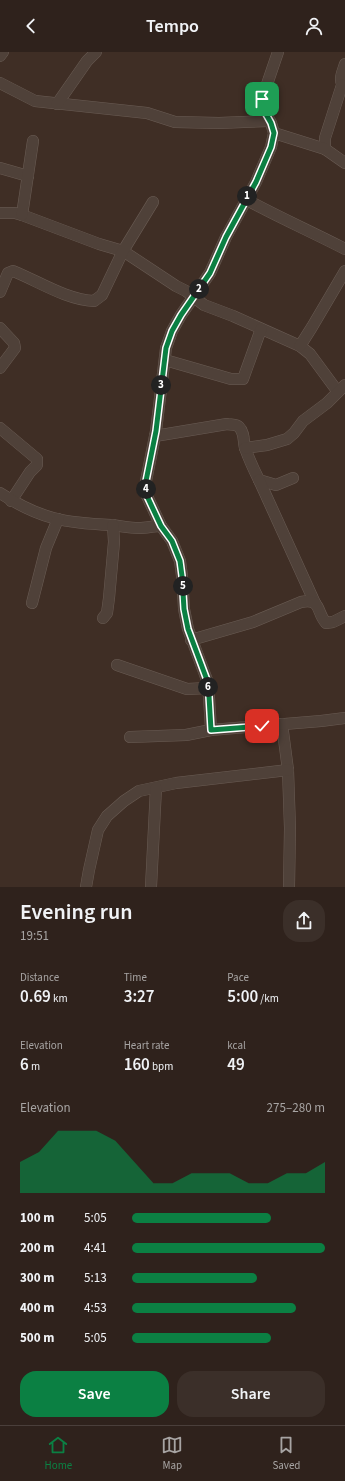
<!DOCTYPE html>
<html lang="en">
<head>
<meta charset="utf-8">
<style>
	:root { --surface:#2f221c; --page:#3b2f29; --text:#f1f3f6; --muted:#a7a4a3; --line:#4a3f3b; --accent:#0b8043 }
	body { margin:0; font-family:"Source Sans 3",sans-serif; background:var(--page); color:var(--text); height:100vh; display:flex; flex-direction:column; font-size:15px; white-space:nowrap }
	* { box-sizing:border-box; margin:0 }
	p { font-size:13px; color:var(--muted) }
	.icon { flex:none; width:22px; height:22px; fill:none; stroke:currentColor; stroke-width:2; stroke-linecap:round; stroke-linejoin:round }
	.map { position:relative; height:835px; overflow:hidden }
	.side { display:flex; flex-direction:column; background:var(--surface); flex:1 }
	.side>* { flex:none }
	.pin { position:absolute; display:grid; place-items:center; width:34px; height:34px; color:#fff; margin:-17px; border-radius:8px; box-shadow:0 2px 6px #0006 }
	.km { position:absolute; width:20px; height:20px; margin:-10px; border-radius:50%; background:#222; color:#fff; font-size:11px; line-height:20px; text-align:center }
	.round { display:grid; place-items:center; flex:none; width:42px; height:42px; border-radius:16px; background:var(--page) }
	.overview { display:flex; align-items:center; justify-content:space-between; height:68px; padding:0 20px }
	h1 { font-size:22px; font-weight:600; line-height:30px }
	.stats { display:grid; grid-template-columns:repeat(3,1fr); gap:6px; height:68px; padding:4px 20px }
	.stats div { display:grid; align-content:center }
	.stats b { font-size:17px; font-weight:600 }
	.stats small { font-size:11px; font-weight:400 }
	.stats p { font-size:11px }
	.chart { height:112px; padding:8px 20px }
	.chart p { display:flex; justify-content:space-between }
	.chart svg { width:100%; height:72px; margin-top:4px; fill:var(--accent); opacity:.7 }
	.cta { display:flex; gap:8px; margin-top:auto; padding:8px 20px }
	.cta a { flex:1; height:46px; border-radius:16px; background:var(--accent); color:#fff; font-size:16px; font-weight:600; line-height:46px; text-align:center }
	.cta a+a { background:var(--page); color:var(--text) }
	ul { padding:0 20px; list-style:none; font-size:13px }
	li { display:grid; grid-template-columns:64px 48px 1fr; align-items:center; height:30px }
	li i { height:10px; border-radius:5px; background:var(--accent) }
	header { display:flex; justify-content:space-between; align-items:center; height:52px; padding:0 20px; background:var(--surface); font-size:18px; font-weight:600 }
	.dock { display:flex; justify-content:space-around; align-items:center; height:56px; border-top:1px solid var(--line); background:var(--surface); font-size:11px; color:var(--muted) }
	.dock a { display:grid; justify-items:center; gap:2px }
	.dock .current { color:var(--accent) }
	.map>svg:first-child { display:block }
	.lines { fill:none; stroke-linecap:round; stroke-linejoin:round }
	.minor-casing { stroke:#6a5c54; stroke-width:12 }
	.minor { stroke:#4f4139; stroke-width:11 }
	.route-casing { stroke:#fff; stroke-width:8 }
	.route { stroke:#0b8043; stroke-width:5 }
</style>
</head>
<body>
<header><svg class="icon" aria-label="back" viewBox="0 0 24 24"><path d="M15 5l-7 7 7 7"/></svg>Tempo<svg class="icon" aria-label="person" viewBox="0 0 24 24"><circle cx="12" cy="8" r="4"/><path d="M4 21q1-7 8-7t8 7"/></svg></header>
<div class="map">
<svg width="345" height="835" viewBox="0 0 345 835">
	<rect width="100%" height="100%" fill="#3f2e25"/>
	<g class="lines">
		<defs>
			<g id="minor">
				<polyline points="0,4 3,0"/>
				<path d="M 345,12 C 343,19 337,30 345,34"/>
				<polyline points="0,31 35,49 147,61 175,70 219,71 269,69"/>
				<polyline points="342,33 325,86 325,97 345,111"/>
				<polyline points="57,52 87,9 96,0"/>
				<polyline points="274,81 325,97"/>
				<polyline points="0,116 28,124"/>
				<path d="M 245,147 C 278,165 312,180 345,197"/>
				<polyline points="0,161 15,161 22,163 99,192 123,199 176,234 186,239 204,253 233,264 300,294 310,302 338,340"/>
				<polyline points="22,163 33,89"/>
				<path d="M 0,240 L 8,221 L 13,219 C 38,229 67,248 94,249 L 102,243 L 123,199 L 153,150"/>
				<polyline points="0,276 14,291 15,296 0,316"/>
				<polyline points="300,294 312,275 345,219"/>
				<polyline points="165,308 231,327 243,327 261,277"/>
				<polyline points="0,376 37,407 37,413 30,420 11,449"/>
				<path d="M 155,384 L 227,372 C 231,373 236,372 239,375 C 245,381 243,389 245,396 C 249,407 254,418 259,428 L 276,433 L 293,426"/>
				<polyline points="245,396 267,393 287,387 294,381 303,369 327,351 345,333"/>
				<polyline points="259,428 315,551"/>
				<path d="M 0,441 C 40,467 65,471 111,473 C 121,474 130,476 139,476 C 146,476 154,474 161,474"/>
				<polyline points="32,551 46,496 58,467"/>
				<polyline points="103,566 107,561 109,546 114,490 113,473"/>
				<path d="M 191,588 L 253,570 L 301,550 C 322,546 316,560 326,571 L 333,570 L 345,564"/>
				<polyline points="117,613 187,637 208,636"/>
				<polyline points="282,672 288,718 290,776 289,835"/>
				<polyline points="211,678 209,645 207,628 188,577 184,557 182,524 180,509 172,489 161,474 147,444 145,434 156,379 166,296 172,279 181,263 210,221 226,185 256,130 271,95 274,81 271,71 262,55 262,47 278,0"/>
				<polyline points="130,685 186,683 211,678 321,669 345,666"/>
				<polyline points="86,835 89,818 98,778 107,764 124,749 139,739 176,731 288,718"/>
				<polyline points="151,835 156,736"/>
			</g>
		</defs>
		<use href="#minor" class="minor-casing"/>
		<use href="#minor" class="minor"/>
	</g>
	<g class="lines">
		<defs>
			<polyline id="route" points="262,47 262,55 271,71 274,81 271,95 256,130 226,185 210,221 181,263 172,279 166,296 156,379 145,434 147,444 161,474 172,489 180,509 182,524 184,557 188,577 207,628 209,644 211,678 262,674"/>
		</defs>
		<use href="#route" class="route-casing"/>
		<use href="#route" class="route"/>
	</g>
</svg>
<div class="pin" style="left:262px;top:47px;background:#1e9e55"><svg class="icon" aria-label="arrive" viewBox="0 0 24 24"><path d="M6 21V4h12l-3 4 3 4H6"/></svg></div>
<div class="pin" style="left:262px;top:674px;background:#d93025"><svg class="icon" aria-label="check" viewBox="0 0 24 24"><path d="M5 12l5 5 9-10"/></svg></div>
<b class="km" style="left:247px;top:144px">1</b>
<b class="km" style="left:199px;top:237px">2</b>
<b class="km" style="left:161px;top:333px">3</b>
<b class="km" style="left:146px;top:437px">4</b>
<b class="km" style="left:183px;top:534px">5</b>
<b class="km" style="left:208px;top:635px">6</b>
</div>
<section class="side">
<div class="overview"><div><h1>Evening run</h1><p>19:51</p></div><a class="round"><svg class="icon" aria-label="share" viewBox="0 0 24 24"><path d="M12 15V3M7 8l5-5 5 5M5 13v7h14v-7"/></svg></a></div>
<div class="stats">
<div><p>Distance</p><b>0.69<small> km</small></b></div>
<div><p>Time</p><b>3:27</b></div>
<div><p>Pace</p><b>5:00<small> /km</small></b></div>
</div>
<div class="stats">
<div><p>Elevation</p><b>6<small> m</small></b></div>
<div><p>Heart rate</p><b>160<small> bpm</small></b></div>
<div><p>kcal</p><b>49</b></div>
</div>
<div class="chart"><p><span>Elevation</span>275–280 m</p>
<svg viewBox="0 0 160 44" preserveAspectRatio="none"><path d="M0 44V25L10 19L20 6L30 6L40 6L50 12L60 25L70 38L80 38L90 32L100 32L110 32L120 38L130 38L140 32L150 32L160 25V44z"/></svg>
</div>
<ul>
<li><b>100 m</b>5:05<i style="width:72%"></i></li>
<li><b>200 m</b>4:41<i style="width:100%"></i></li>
<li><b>300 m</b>5:13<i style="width:65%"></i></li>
<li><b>400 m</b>4:53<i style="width:85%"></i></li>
<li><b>500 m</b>5:05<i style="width:72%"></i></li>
</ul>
<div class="cta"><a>Save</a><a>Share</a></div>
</section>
<nav class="dock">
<a class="current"><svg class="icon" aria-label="home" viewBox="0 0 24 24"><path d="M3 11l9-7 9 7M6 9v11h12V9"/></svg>Home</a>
<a><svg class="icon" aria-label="map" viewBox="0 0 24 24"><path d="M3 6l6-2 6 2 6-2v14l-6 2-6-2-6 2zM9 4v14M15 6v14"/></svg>Map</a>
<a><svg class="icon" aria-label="saved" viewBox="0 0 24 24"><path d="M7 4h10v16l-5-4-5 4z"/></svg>Saved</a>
</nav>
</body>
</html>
